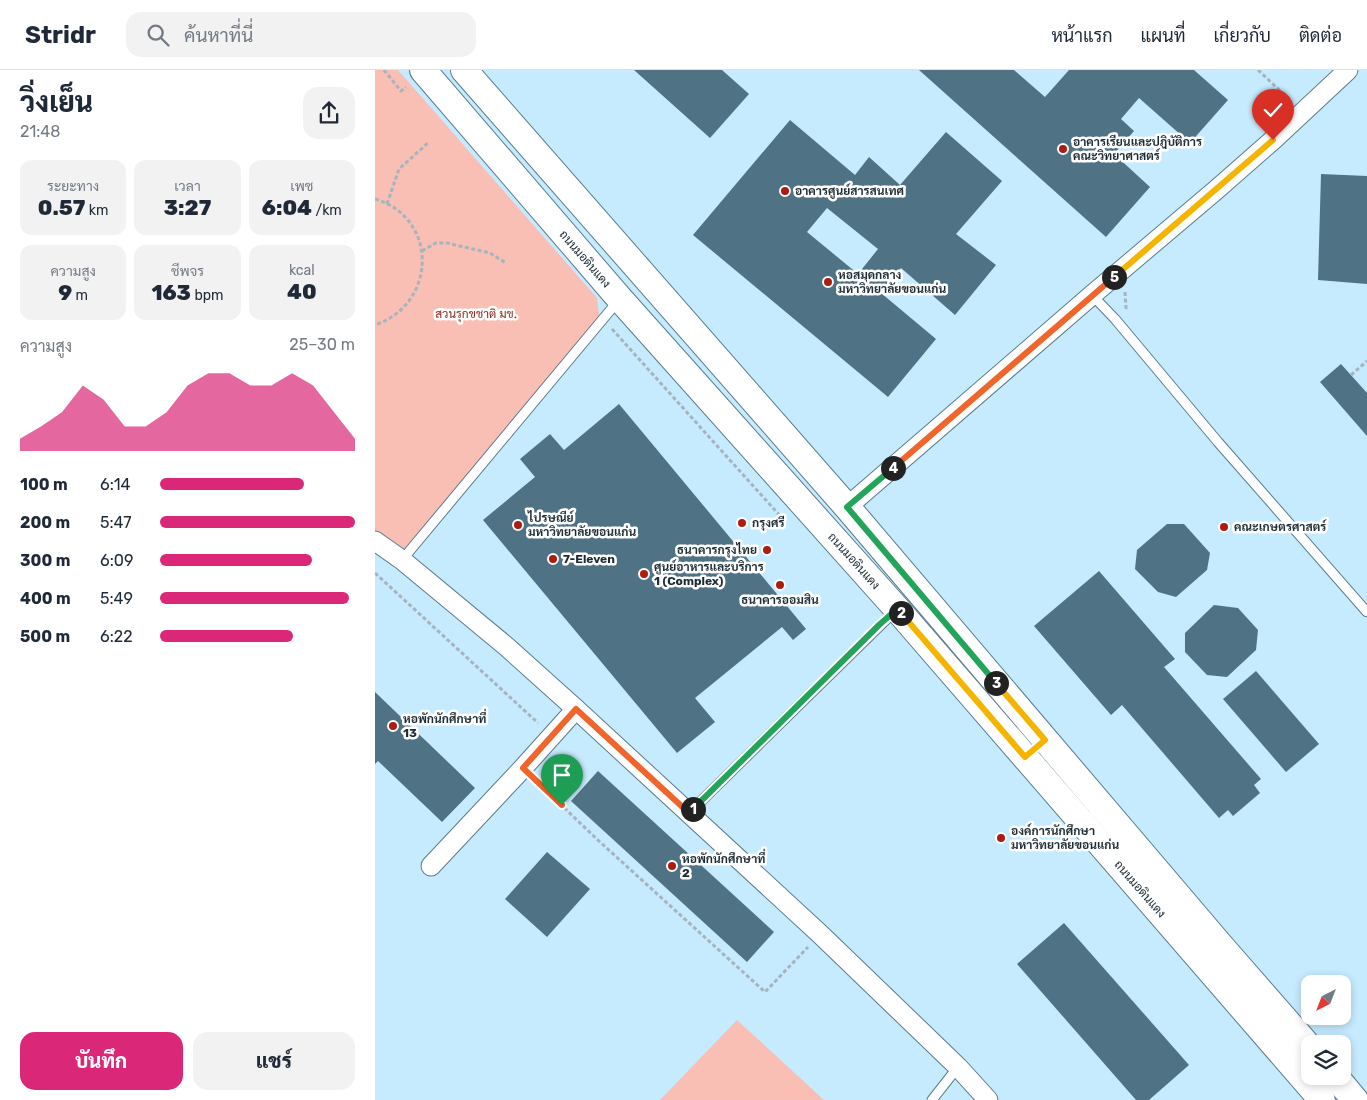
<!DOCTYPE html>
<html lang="th">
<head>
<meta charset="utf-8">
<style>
	:root { --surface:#fff; --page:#f2f2f3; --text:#1f2937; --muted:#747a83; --line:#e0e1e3; --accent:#db2777 }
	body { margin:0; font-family:Rubik,Sarabun,sans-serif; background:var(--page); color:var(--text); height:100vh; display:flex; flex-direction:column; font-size:19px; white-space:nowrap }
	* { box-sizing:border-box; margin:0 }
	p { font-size:16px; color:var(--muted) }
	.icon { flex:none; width:28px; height:28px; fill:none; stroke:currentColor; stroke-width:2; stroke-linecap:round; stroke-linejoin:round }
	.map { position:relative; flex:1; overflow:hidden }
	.side { display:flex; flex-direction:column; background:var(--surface); width:375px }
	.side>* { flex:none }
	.needle { width:32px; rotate:222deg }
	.buttons { position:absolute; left:926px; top:905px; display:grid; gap:10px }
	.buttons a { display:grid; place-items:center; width:50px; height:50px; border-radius:10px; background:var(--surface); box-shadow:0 2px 8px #0003; font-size:25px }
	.pin { position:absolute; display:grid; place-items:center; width:42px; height:42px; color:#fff; margin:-51px -21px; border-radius:50% 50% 50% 0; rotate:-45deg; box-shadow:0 0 5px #0007 }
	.pin .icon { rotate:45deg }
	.km { position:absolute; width:25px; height:25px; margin:-12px; border-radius:50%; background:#222; color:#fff; font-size:14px; line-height:25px; text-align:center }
	.round { display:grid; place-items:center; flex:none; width:52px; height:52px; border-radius:15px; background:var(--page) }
	.head { display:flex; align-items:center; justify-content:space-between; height:85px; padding:0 20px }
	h1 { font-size:28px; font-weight:800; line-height:38px }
	.figures { display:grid; grid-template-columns:repeat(3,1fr); gap:8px; height:85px; padding:5px 20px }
	.figures div { display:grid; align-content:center; border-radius:12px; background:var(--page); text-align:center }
	.figures b { font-size:21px; font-weight:800 }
	.figures small { font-size:14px; font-weight:400 }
	.figures p { font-size:14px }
	.chart { height:140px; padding:10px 20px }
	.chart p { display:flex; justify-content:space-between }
	.chart svg { width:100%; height:90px; margin-top:5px; fill:var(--accent); opacity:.7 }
	.button { display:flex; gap:10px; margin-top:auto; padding:10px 20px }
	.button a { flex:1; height:58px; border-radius:15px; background:var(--accent); color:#fff; font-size:20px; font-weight:800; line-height:58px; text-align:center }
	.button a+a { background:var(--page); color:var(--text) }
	ul { padding:0 20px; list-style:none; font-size:16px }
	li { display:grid; grid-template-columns:80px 60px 1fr; align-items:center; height:38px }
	li i { height:12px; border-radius:6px; background:var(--accent) }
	header { display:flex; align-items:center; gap:30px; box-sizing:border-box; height:70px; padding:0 25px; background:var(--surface); border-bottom:1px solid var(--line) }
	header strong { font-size:24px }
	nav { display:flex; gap:28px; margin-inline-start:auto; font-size:18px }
	.search { width:350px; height:45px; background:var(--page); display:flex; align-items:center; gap:12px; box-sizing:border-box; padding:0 18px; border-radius:15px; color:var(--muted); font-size:19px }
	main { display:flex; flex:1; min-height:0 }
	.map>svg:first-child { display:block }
	.built { fill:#c6eafe; fill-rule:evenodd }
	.green { fill:#f9beb4 }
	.building { fill:#507285; fill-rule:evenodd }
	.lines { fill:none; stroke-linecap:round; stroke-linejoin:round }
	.lane-casing { stroke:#5a7c8f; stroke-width:11 }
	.street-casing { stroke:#5a7c8f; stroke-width:21 }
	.secondary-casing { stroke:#5a7c8f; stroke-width:28 }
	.path { stroke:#a5b4bd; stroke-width:3; stroke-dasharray:4 2.5; stroke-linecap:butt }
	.lane { stroke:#fff; stroke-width:9 }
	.street { stroke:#fff; stroke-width:19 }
	.secondary { stroke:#fff; stroke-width:26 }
	.split-1-casing { stroke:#fff; stroke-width:10 }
	.split-2-casing { stroke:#fff; stroke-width:10 }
	.split-3-casing { stroke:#fff; stroke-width:10 }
	.split-4-casing { stroke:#fff; stroke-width:10 }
	.split-5-casing { stroke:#fff; stroke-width:10 }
	.split-6-casing { stroke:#fff; stroke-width:10 }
	.split-1 { stroke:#f0652b; stroke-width:6 }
	.split-2 { stroke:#22a559; stroke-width:6 }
	.split-3 { stroke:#f5b400; stroke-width:6 }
	.split-4 { stroke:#22a559; stroke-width:6 }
	.split-5 { stroke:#f0652b; stroke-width:6 }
	.split-6 { stroke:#f5b400; stroke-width:6 }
	.poi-dot { fill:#ad1c11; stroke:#fff; stroke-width:2 }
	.labels { text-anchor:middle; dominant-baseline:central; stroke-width:5; stroke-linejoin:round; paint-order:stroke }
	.poi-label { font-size:12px; font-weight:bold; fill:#1d2c34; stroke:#fff; text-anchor:start }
	.street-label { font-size:12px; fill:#1d2c34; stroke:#fff }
	.park-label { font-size:12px; fill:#8c2b21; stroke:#fff }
</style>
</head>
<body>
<header>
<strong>Stridr</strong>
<div class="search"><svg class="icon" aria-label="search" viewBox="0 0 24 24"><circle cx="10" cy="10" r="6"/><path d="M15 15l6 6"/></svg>ค้นหาที่นี่</div>
<nav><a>หน้าแรก</a><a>แผนที่</a><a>เกี่ยวกับ</a><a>ติดต่อ</a></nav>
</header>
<main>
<section class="side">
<div class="head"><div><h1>วิ่งเย็น</h1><p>21:48</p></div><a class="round"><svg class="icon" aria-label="share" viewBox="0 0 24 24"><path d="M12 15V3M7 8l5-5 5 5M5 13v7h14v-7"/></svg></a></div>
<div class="figures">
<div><p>ระยะทาง</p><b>0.57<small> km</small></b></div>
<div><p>เวลา</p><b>3:27</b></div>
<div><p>เพซ</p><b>6:04<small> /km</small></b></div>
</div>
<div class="figures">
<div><p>ความสูง</p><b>9<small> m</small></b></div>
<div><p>ชีพจร</p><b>163<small> bpm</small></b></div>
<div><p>kcal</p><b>40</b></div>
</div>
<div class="chart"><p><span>ความสูง</span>25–30 m</p>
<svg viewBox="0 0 160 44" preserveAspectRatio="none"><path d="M0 44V38L10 32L20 25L30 12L40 19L50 32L60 32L70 25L80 12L90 6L100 6L110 12L120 12L130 6L140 12L150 25L160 38V44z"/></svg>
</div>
<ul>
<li><b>100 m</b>6:14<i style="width:74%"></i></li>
<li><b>200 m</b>5:47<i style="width:100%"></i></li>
<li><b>300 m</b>6:09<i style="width:78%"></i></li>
<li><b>400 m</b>5:49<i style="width:97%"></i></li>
<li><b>500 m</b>6:22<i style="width:68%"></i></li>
</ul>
<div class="button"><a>บันทึก</a><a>แชร์</a></div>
</section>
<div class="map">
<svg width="992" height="1030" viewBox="0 0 992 1030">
	<rect width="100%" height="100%" fill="#e4f3fc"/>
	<path class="built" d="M 0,0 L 992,0 L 992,1030 L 0,1030 ZM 935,914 L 968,914 L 968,946 L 935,946 ZM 935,974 L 968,974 L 968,1006 L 935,1006 Z"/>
	<g class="green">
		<polygon points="0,0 23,0 222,228 224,245 228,249 27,490 0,471"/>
		<polygon points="362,950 449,1030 285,1030"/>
	</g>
	<g class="building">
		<polygon points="259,0 347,0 374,24 335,68"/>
		<polygon points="544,0 639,0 670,27 694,0 819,0 853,30 815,73 764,28 746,49 759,61 739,84 775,117 731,167"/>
		<path d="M 415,50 L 480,105 L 494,87 L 525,115 L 571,62 L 627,111 L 581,164 L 621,195 L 580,245 L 526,198 L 506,223 L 561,269 L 513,327 L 318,165 ZM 452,138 L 503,179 L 483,204 L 432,162 Z"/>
		<polygon points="946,104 992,106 992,214 943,210"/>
		<polygon points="966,294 992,323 992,366 945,312"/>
		<polygon points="244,334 431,559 418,570 407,557 320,628 340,652 302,683 108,450 160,407 145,389 175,364 189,380"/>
		<polygon points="792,454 809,454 835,483 832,500 801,527 783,522 760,499 762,480"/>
		<polygon points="724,501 800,589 789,597 886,709 879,715 885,723 858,746 853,740 844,748 747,635 736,645 659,556"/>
		<polygon points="839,535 863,538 883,560 881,580 852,607 832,605 810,582 810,563"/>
		<polygon points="881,601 944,674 911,702 848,629"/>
		<polygon points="0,622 100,718 67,752 3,691 0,694"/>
		<polygon points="223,701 399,862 372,892 196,731"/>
		<polygon points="172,782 215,819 172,867 130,829"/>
		<polygon points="689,853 814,995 774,1030 761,1030 642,894"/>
	</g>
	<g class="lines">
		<defs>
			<g id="lane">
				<polyline points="717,225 740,249 843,372 992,542"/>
				<polyline points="27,490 243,231"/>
				<polyline points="314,743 520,541"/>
				<polyline points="557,1030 583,997"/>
			</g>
			<g id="street">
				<polyline points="472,437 717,225 841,120 898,70 973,0"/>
				<polyline points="0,471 27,490 132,577 201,639 445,864 583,997 613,1030"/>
				<polyline points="56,796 148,698 201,639"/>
			</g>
			<g id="secondary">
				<polyline points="48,0 245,229 522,539 947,1030"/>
				<polyline points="89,0 472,437 845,875 935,978"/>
				<polyline points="960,1006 980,1030"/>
			</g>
		</defs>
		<use href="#lane" class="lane-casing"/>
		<use href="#street" class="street-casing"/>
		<use href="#secondary" class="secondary-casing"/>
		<g class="path">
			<polyline points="9,0 26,21 31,17"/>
			<polyline points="883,0 915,30"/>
			<path d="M 0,129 C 64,148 62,234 0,255"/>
			<polyline points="12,134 24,99 54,72"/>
			<polyline points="47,181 61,173 72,173 115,183 131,193"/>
			<polyline points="750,222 751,238 750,240"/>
			<polyline points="237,259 407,448 411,449"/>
			<polyline points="976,305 992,291"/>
			<polyline points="0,503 163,653"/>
			<polyline points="161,711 225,772 390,922 433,877"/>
		</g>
		<use href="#lane" class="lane"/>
		<use href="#street" class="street"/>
		<use href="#secondary" class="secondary"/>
	</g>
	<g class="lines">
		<defs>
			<polyline id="split-1" points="187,735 148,698 201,639 314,743 318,739"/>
			<polyline id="split-2" points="318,739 504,555 522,539 526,543"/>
			<polyline id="split-3" points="526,543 650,687 670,670 621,613"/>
			<polyline id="split-4" points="518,398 472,437 621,613"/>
			<polyline id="split-5" points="518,398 739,207"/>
			<polyline id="split-6" points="739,207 898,70"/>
		</defs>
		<use href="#split-1" class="split-1-casing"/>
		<use href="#split-2" class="split-2-casing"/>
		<use href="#split-3" class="split-3-casing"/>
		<use href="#split-4" class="split-4-casing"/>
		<use href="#split-5" class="split-5-casing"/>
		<use href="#split-6" class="split-6-casing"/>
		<use href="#split-1" class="split-1"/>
		<use href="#split-2" class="split-2"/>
		<use href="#split-3" class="split-3"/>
		<use href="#split-4" class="split-4"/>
		<use href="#split-5" class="split-5"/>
		<use href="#split-6" class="split-6"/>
	</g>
	<g class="poi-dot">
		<circle cx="688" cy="79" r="5"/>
		<circle cx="410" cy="121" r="5"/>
		<circle cx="453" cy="212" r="5"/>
		<circle cx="367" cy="453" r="5"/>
		<circle cx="143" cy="455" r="5"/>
		<circle cx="849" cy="457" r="5"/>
		<circle cx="392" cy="480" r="5"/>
		<circle cx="178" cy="489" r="5"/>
		<circle cx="269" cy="504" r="5"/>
		<circle cx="405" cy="515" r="5"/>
		<circle cx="18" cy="656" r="5"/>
		<circle cx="626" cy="768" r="5"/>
		<circle cx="297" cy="796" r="5"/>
	</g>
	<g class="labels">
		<g class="poi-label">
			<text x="698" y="72">อาคารเรียนและปฏิบัติการ<tspan x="698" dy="14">คณะวิทยาศาสตร์</tspan></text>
			<text x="420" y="121">อาคารศูนย์สารสนเทศ</text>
			<text x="463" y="205">หอสมุดกลาง<tspan x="463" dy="14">มหาวิทยาลัยขอนแก่น</tspan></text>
			<text x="153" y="448">ไปรษณีย์<tspan x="153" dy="14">มหาวิทยาลัยขอนแก่น</tspan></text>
			<text x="377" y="453">กรุงศรี</text>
			<text x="859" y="457">คณะเกษตรศาสตร์</text>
			<text x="382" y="480" text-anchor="end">ธนาคารกรุงไทย</text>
			<text x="188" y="489">7-Eleven</text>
			<text x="279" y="497">ศูนย์อาหารและบริการ<tspan x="279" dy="14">1 (Complex)</tspan></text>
			<text x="405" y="530" text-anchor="middle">ธนาคารออมสิน</text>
			<text x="28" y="649">หอพักนักศึกษาที่<tspan x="28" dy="14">13</tspan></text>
			<text x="636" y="761">องค์การนักศึกษา<tspan x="636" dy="14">มหาวิทยาลัยขอนแก่น</tspan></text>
			<text x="307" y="789">หอพักนักศึกษาที่<tspan x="307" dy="14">2</tspan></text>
		</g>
		<g class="street-label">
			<text transform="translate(210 189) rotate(49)">ถนนมอดินแดง</text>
			<text transform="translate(479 491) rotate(48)">ถนนมอดินแดง</text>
			<text transform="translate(765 819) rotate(49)">ถนนมอดินแดง</text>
		</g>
		<g class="park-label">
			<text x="101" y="244">สวนรุกขชาติ มข.</text>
		</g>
	</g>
</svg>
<div class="buttons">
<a><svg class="needle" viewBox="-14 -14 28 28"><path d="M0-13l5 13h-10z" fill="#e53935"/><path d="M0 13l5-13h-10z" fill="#747a83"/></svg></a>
<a><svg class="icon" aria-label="layers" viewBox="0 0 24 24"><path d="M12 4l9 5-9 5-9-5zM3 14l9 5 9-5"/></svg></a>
</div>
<div class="pin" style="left:187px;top:735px;background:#1e9e55"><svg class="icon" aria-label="arrive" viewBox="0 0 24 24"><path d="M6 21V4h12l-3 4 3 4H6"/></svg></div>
<div class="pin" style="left:898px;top:70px;background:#d93025"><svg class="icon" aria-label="check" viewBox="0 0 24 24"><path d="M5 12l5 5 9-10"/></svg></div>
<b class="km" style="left:318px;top:739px">1</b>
<b class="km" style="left:526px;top:543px">2</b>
<b class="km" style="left:621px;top:613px">3</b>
<b class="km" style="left:518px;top:398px">4</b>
<b class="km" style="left:739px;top:207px">5</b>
</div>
</main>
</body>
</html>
